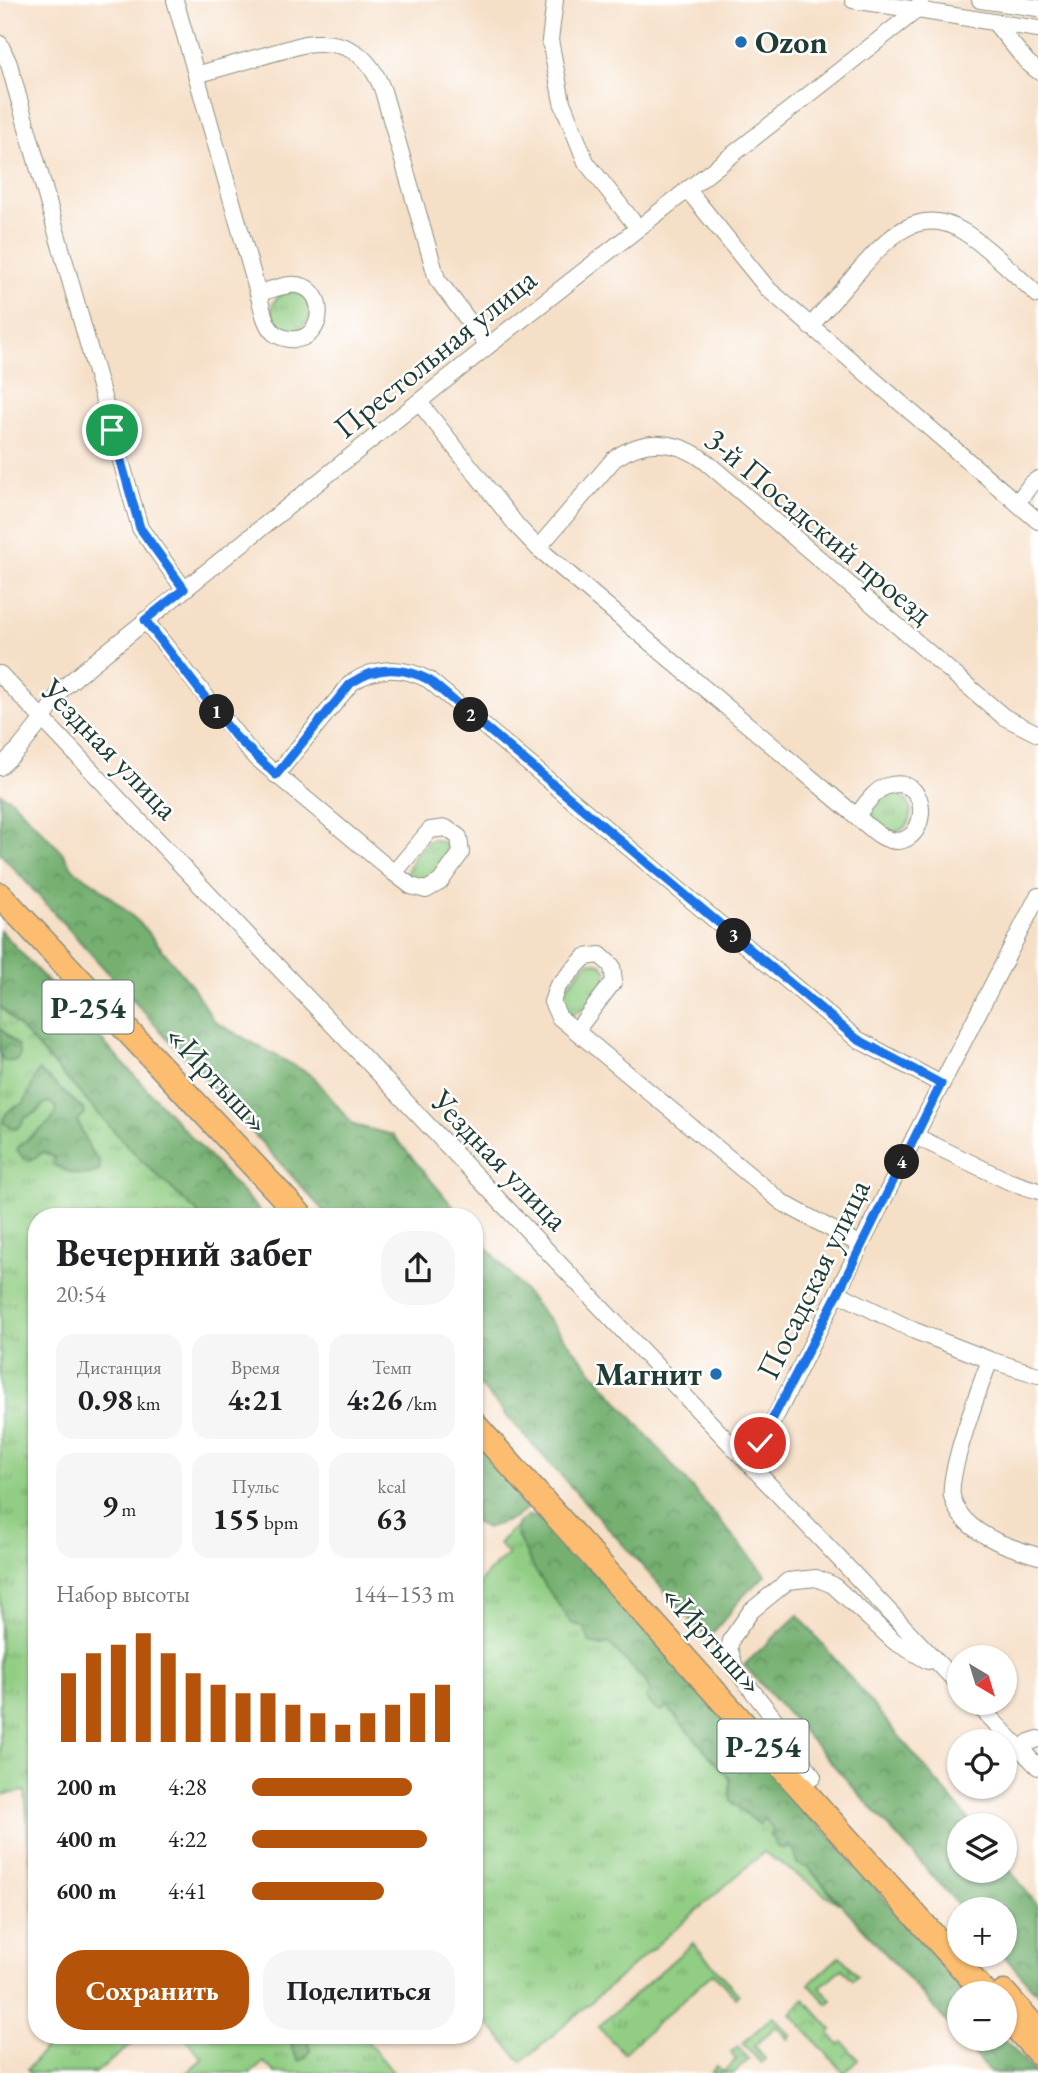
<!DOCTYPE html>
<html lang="ru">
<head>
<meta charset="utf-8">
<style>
	:root { --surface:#fff; --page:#f6f6f6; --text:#202124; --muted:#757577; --accent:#b45309 }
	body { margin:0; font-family:"EB Garamond",serif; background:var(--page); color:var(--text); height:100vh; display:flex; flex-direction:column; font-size:26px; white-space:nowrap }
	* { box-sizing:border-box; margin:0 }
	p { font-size:23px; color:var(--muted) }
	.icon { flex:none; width:38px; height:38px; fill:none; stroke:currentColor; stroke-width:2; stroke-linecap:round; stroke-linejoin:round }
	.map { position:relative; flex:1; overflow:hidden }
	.details { position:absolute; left:28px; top:1208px; width:455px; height:836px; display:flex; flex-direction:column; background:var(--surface); border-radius:28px; box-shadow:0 2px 5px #0004 }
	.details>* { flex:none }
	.needle { width:46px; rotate:142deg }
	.fabs { position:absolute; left:947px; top:1645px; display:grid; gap:14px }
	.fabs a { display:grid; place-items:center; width:70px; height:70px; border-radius:50%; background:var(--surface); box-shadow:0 2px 5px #0004; font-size:35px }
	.pin { position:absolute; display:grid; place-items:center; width:60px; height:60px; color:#fff; margin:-30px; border:4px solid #fff; border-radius:50%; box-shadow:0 2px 7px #0007 }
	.km { position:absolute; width:35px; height:35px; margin:-18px; border-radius:50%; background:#222; color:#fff; font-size:19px; line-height:35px; text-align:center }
	.round { display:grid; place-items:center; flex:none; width:74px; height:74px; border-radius:28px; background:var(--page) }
	.summary { display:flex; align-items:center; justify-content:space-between; height:119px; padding:0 28px }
	h1 { font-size:38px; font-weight:700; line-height:52px }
	.figures { display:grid; grid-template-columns:repeat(3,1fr); gap:10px; height:119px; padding:7px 28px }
	.figures div { display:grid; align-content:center; border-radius:18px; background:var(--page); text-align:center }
	.figures b { font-size:30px; font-weight:700 }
	.figures small { font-size:19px; font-weight:400 }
	.figures p { font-size:19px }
	.chart { height:196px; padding:14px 28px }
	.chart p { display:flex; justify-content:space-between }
	.chart svg { width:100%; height:126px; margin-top:7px; stroke:var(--accent); stroke-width:6 }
	.action { display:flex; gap:14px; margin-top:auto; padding:14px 28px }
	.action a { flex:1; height:80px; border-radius:28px; background:var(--accent); color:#fff; font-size:28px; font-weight:700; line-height:80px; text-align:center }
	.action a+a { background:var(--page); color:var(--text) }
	ul { padding:0 28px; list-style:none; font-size:23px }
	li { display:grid; grid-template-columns:112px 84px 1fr; align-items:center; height:52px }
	li i { height:18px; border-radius:9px; background:var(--accent) }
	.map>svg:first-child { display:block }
	.grass { fill:url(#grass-tufts); stroke:#58855c; stroke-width:2 }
	.forest { fill:url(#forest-crowns); stroke:#4a7652; stroke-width:2 }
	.park { fill:url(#park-crowns); stroke:#58855c; stroke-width:2 }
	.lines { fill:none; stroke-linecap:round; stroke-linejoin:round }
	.minor-casing { stroke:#8a8e7e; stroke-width:18 }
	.highway-casing { stroke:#8a8e7e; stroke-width:27 }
	.minor { stroke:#fff; stroke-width:16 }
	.highway { stroke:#fcbd6f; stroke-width:24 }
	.route-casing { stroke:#fff; stroke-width:14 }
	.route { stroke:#1a73e8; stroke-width:9 }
	.poi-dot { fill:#1f6fb2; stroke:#fff; stroke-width:2.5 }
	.labels { text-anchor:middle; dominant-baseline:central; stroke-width:5; stroke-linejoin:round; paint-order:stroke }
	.shield { fill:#fff; stroke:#627771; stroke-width:2 }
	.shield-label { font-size:30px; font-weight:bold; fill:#1f3d34 }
	.poi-label { font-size:32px; font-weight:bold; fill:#1f3d34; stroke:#fff; text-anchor:start }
	.street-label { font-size:32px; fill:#1f3d34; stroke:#fff }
</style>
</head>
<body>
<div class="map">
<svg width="1038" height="2073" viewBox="0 0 1038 2073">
	<defs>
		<pattern id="grass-tufts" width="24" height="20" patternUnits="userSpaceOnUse" patternTransform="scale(1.75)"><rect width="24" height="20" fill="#91cd83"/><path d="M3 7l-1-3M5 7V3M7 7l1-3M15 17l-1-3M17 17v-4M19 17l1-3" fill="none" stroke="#76a86c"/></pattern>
		<pattern id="forest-crowns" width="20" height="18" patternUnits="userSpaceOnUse" patternTransform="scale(1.75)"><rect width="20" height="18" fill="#74b071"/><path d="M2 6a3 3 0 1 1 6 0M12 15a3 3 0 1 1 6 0" fill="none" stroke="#5f905e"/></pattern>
		<pattern id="park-crowns" width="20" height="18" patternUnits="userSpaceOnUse" patternTransform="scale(1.75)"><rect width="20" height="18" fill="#91cd83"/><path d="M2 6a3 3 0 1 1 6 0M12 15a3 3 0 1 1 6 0" fill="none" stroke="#76a86c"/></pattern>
	</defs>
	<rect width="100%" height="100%" fill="#fff"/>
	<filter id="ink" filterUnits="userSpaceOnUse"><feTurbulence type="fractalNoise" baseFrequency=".0143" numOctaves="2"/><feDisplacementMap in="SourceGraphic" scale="14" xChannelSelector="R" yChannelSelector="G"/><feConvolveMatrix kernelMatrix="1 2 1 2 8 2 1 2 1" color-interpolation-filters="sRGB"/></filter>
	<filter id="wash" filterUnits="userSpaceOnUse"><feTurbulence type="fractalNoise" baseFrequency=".00686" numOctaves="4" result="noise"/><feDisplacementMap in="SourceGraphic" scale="28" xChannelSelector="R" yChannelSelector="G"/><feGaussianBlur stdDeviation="1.57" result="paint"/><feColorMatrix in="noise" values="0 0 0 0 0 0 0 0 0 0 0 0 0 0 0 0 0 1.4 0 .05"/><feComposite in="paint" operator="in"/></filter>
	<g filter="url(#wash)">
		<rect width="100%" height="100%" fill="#f6dfc7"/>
		<g class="grass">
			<circle cx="291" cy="311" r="19"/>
			<circle cx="892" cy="813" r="19"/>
			<path d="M 433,839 L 446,844 C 454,861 434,878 420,885 L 407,875 C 408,861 421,845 433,839 Z"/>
			<polygon points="0,932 262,1216 37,1216 37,1943 25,1791 0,1795"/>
			<path d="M 591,962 L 601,964 L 607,971 C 605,987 587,1010 571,1015 L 565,1013 L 559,999 L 560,994 L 586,964 Z"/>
			<polygon points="524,1523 839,1904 764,1852 522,2062 474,2007 474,1591 488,1572 508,1555 499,1544 508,1533"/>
			<polygon points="693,1943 739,1995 736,1998 713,1973 624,2053 598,2027"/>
			<polygon points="840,1956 858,1976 853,1980 842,1968 820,1987 832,2000 827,2004 809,1984"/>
			<polygon points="773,2016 791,2036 788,2039 776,2026 754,2046 765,2059 761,2063 743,2043"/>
			<polygon points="56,2035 144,2035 95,2073 30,2073 27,2070"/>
			<polygon points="183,2035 362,2035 394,2073 275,2073 264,2062 251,2073 186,2073 202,2059"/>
			<polygon points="738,2047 749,2059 734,2073 712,2073 711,2072 717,2066 723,2072 736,2060 731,2053"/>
		</g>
		<g class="forest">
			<polygon points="0,793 12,800 62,852 73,869 97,885 143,926 192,986 215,1022 313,1076 353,1125 393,1135 461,1216 328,1216 0,853"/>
			<polygon points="0,930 264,1216 201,1216 139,1158 0,1006"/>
			<polygon points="0,1028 17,1045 20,1055 16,1061 4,1061 0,1053"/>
			<path d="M 39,1070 L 84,1110 L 85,1114 L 77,1120 L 90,1150 L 99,1161 L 100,1170 C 82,1179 72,1174 54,1165 L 54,1157 L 44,1152 L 29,1161 L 23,1158 L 17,1149 C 28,1134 56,1126 57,1108 L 49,1102 L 44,1104 L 37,1112 L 23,1119 L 23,1123 L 16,1129 L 3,1123 C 4,1111 13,1108 24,1103 Z"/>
			<polygon points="474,1232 766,1575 743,1596 708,1639 474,1379"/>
			<polygon points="474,1439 531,1505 513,1519 486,1528 474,1522"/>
			<polygon points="537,1515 553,1526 867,1878 965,1993 959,1993 959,2036 809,1868 797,1864 795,1852 788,1845 785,1848 777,1847 775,1841 769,1835 774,1832 764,1818 760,1825 734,1804 730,1799 730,1779 666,1705 663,1711 655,1709 646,1698 649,1690 647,1683 609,1643 603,1646 590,1643 584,1627 571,1623 536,1572 516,1534 517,1524 527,1516"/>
			<polygon points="798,1615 973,1825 959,1825 959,1871 1004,1871 1005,1864 1038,1906 1038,1994 1003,1955 1004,1909 962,1909 744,1665"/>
			<path d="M 296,2035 L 307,2038 L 311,2050 L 306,2057 L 299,2061 C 292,2050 288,2046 296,2035 Z"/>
			<polygon points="961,2039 1004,2039 1036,2073 990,2073 974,2054 976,2051 975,2044 969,2042 965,2043"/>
		</g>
		<polygon class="park" points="804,1999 832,2030 829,2033 839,2045 843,2042 858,2060 844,2073 791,2014"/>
	</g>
	<g filter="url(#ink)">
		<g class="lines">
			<defs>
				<g id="minor">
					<path d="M 175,0 L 258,293 C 262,306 264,324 274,333 C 278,336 284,338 289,339 C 328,344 329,281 290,285 C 280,286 268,291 258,293"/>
					<polyline points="555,0 550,40 562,102 586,162 638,228"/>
					<polyline points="853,0 1038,29"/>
					<polyline points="980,0 1038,8"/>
					<polyline points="995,23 1027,62 1038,71"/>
					<polyline points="0,44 9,64 140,528 184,589"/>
					<path d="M 196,75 L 305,44 C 345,39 369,53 383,91 L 437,279 L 488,346"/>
					<polyline points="687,189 768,289 1038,521"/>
					<path d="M 810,327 C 825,309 841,292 856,274 C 884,242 917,202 964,232 C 991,249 1014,274 1038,295"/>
					<path d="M 419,402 L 518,527 L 538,548 L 856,816 C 865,806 874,790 887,786 C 938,771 928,862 881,836 C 873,831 864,822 856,816"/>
					<polyline points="1018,502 1031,484 1038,479"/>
					<path d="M 538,548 L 614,459 C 644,438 676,439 705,461 L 1004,717 L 1038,734"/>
					<polyline points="145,620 252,754 394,873 411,886 426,890 440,882 461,853 459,837 446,828 430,830 394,873"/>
					<polyline points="0,674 959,1685"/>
					<polyline points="0,767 19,749 43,719 62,689 83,671 488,346 917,10 921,0"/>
					<path d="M 276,775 L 351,683 C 377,666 402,666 429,680 L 857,1039 L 941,1084"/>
					<polyline points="576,1031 614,981 612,966 600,955 585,957 557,987 552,1002 559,1017 576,1031 783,1203 861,1245"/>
					<polyline points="915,1136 1008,1181 1038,1191"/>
					<polyline points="838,1293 915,1331 990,1360 1038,1375"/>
					<path d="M 990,1360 C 980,1386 948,1472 952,1496 C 954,1504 959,1514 965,1520 C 984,1540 1013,1548 1038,1556"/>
					<polyline points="746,1458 760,1443 778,1412 915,1136 1038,896"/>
					<polyline points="976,1703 1038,1767"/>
					<polyline points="1021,1750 1029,1742 1038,1739"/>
					<polyline points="813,1777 787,1735 736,1670 729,1648 732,1638 751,1611 788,1581 816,1578 833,1585 895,1642 928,1661"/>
				</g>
				<g id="highway">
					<polyline points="0,895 301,1216"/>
					<polyline points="474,1424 985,1993"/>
					<polyline points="1004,1993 1038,2031"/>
					<polyline points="1012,2023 1038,2052"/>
				</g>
			</defs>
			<use href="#minor" class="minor-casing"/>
			<use href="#highway" class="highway-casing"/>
			<use href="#minor" class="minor"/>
			<use href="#highway" class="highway"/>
		</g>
	</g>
	<g class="lines" filter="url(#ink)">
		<defs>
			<path id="route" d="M 112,430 L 140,528 L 184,589 L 145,620 L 235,736 L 276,775 L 351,683 C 377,666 402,666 429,680 L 857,1039 L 941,1084 L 838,1293 L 760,1443"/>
		</defs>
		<use href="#route" class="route-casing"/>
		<use href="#route" class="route"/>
	</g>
	<g class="poi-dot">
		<circle cx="741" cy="42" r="7"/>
		<circle cx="716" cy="1374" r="7"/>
	</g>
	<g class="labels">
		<g class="shield">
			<rect x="42.5" y="980.5" width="91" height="53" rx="5"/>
			<rect x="717.5" y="1719.5" width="91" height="53" rx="5"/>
		</g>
		<g class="shield-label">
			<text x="88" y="1007">Р-254</text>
			<text x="763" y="1746">Р-254</text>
		</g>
		<g class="poi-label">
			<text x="755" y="42">Ozon</text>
			<text x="702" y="1374" text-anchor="end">Магнит</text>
		</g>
		<g class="street-label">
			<text transform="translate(435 353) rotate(-39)">Престольная улица</text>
			<text transform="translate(819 526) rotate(40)">3-й Посадский проезд</text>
			<text transform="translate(110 749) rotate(46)">Уездная улица</text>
			<text transform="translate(218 1079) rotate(47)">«Иртыш»</text>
			<text transform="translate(500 1160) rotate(46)">Уездная улица</text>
			<text transform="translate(813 1279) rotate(-64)">Посадская улица</text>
			<text transform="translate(713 1639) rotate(48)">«Иртыш»</text>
		</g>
	</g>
</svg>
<div class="fabs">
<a><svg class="needle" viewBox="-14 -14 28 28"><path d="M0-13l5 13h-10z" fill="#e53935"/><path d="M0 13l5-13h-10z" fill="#757577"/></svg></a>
<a><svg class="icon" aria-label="locate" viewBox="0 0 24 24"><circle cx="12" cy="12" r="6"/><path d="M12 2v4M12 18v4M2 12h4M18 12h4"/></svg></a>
<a><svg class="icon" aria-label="layers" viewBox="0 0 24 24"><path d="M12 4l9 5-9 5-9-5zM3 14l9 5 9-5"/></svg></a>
<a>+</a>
<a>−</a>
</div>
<div class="pin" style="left:112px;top:430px;background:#1e9e55"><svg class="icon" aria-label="arrive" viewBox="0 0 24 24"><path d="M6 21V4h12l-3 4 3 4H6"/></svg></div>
<div class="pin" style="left:760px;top:1443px;background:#d93025"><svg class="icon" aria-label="check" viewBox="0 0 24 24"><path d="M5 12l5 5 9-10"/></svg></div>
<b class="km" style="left:217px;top:712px">1</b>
<b class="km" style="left:471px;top:715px">2</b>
<b class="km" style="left:734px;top:936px">3</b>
<b class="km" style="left:902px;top:1162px">4</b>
<section class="details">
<div class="summary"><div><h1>Вечерний забег</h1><p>20:54</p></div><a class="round"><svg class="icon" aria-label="share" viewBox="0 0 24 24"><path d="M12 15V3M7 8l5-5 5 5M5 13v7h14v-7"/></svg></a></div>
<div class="figures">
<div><p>Дистанция</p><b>0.98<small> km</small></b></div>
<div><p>Время</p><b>4:21</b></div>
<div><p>Темп</p><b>4:26<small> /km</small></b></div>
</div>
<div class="figures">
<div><b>9<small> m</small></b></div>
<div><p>Пульс</p><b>155<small> bpm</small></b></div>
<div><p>kcal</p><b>63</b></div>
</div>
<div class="chart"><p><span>Набор высоты</span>144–153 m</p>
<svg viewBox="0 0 160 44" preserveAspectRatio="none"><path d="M5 44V20M15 44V13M25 44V10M35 44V6M45 44V13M55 44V20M65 44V24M75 44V27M85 44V27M95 44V31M105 44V34M115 44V38M125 44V34M135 44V31M145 44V27M155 44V24"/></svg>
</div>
<ul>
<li><b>200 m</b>4:28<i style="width:79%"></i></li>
<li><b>400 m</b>4:22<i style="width:86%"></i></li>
<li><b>600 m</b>4:41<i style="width:65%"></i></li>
</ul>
<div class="action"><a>Сохранить</a><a>Поделиться</a></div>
</section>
</div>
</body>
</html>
